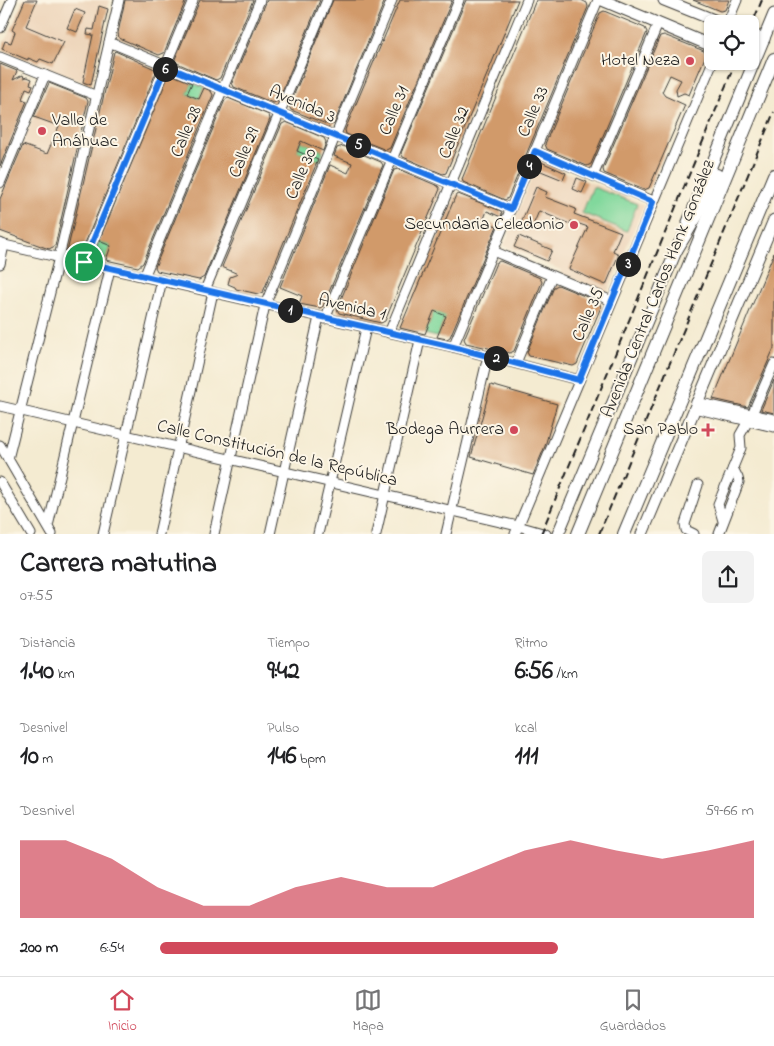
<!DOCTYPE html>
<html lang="es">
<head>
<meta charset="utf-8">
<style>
	:root { --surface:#fff; --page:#f2f2f2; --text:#202124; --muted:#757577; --line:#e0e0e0; --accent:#d1495b }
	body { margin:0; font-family:"Indie Flower",sans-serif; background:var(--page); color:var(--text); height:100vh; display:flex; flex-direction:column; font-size:19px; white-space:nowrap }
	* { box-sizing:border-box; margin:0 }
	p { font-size:16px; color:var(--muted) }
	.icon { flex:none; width:28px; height:28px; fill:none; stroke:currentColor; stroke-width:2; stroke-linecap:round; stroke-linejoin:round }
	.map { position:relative; height:534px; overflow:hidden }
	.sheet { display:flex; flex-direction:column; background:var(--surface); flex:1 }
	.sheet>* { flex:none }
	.tools { position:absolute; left:704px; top:15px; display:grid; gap:10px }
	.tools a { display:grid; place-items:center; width:55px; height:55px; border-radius:8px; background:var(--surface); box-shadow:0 1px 4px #0004; font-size:25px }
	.pin { position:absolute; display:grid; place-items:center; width:42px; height:42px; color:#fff; margin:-21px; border:2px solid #fff; border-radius:50%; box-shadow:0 1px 5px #0007 }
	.km { position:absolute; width:25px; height:25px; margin:-12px; border-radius:50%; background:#222; color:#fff; font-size:14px; line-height:25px; text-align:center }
	.round { display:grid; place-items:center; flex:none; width:52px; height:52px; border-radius:8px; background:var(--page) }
	.summary { display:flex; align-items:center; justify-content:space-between; height:85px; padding:0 20px }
	h1 { font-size:28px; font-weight:700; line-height:38px }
	.figures { display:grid; grid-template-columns:repeat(3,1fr); gap:8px; height:85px; padding:5px 20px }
	.figures div { display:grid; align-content:center }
	.figures b { font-size:25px; font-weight:700 }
	.figures small { font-size:14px; font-weight:400 }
	.figures p { font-size:14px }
	.chart { height:140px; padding:10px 20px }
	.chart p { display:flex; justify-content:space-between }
	.chart svg { width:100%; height:90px; margin-top:5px; fill:var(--accent); opacity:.7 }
	ul { padding:0 20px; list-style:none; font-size:16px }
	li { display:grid; grid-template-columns:80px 60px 1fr; align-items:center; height:38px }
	li i { height:12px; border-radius:6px; background:var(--accent) }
	.dock { display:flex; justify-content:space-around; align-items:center; height:70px; border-top:1px solid var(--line); background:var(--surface); font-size:14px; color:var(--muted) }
	.dock a { display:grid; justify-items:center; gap:2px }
	.dock .active { color:var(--accent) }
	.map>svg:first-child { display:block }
	.built { fill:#eed6bb }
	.green { fill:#81d89c; stroke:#4e7a5c }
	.building { fill:#d19a6a }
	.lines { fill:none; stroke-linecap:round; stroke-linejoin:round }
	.minor-casing { stroke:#3c3b37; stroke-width:11 }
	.major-casing { stroke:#3c3b37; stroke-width:13 }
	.highway-casing { stroke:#3c3b37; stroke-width:14 }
	.minor { stroke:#fff; stroke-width:9 }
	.major { stroke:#fff; stroke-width:11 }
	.highway { stroke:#fff; stroke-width:12 }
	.rail { stroke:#1c1c1c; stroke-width:2; stroke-dasharray:8 4; stroke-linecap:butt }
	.route-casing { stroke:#fff; stroke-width:10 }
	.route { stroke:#1a73e8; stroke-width:6 }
	.poi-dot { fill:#d1495b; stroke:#fcf5e5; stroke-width:2 }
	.labels { text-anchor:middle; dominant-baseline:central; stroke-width:4; stroke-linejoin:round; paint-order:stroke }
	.poi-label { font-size:18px; fill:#1c1c1c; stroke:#fcf5e5; text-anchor:end }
	.street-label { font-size:18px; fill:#1c1c1c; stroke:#fcf5e5 }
</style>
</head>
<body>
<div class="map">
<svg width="774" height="534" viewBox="0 0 774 534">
	<rect width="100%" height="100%" fill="#fcf5e5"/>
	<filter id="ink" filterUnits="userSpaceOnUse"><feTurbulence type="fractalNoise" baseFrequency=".02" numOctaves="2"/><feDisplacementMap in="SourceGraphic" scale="10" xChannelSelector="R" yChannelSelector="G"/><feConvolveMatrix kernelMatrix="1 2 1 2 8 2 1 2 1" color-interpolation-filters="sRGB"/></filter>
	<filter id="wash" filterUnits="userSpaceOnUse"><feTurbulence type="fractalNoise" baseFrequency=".0096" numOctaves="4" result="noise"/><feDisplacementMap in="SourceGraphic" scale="20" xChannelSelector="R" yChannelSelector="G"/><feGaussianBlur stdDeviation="1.12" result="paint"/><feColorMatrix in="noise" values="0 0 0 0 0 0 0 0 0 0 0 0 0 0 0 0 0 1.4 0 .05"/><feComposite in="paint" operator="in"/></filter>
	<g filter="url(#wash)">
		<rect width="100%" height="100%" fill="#f4ebd1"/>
		<g class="built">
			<polygon points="23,0 110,0 91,85 2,49"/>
			<polygon points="34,116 59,126 47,154 22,145"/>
			<polygon points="539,161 644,205 607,293 560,273 561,270 504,246"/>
		</g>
		<g class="green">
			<polygon points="192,83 204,88 199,99 187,94"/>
			<polygon points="301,141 323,151 319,161 297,151"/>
			<polygon points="593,187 637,204 627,231 582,213"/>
			<polygon points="99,241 111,246 106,260 97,258 94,253"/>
			<polygon points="434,311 446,316 437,337 425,334"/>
		</g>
		<g id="blocks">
			<g class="building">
				<polygon points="25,0 37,0 26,26 64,42 53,64 40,59 38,62 28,58 28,60 2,49 5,41 11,43 15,32 12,30"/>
				<polygon points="125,0 186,0 164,53 159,55 119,38 118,33"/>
				<polygon points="200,0 253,0 220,78 216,80 177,63 175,59"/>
				<polygon points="267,0 320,0 278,101 273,103 234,87 232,83"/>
				<polygon points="333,0 385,0 334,124 329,125 291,110 289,106 301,78 303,77 302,75"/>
				<polygon points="400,0 452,0 390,148 386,150 346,134 345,130"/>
				<polygon points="466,0 518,0 446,173 443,174 403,157 401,153"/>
				<polygon points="536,0 581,0 587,3 588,7 508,198 505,200 463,182 462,179"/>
				<polygon points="693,0 729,0 725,10 720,11"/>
				<polygon points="99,6 108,9 91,85 83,82 93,35 87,34 88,29 94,30"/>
				<polygon points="75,9 85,13 77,32 67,28"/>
				<polygon points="604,11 645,28 647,32 591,164 587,166 547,149 545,144 600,13"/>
				<polygon points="664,35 704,51 706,55 689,95 684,93 677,96 676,89 681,80 670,75 662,92 665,96 685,105 649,188 644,190 604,173 603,169 660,36"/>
				<polygon points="115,51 157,70 81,253 77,255 67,252 114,52"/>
				<polygon points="0,64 17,71 13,80 23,75 24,78 27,77 32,79 30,84 33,85 31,90 26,88 22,99 27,101 0,166"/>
				<polygon points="173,75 192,83 187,94 199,99 204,88 211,91 213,95 143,263 138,267 106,260 111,246 99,241 168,77"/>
				<polygon points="49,83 86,98 88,101 55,246 49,249 0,231 0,199 23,145 47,154 59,126 34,117"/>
				<polygon points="228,98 269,115 270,119 204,277 199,280 157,271 155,267 225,100"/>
				<polygon points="286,122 324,138 326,142 323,151 301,141 297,151 318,160 263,292 258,294 236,289 235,287 228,284 230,277 238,274 222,267 282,124"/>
				<polygon points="343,146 381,162 383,165 323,306 320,308 299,304 302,296 280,287 330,165 348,173 352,163 334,156 337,148"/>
				<polygon points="539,161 566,173 563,180 536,169"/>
				<polygon points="398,169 438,186 440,189 385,321 381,323 339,313 337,309 394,170"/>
				<polygon points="577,178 587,182 582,193 573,189"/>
				<polygon points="536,187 547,192 545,197 576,209 574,214 621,232 613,251 619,254 606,285 569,269 588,227 571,221 570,224 539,211 531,230 520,225"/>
				<polygon points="458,194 501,211 502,214 501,217 487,211 483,221 497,226 450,337 447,339 437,337 446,316 434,311 425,334 400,328 456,195"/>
				<polygon points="519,236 552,250 547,261 514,247"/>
				<polygon points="774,253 774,348 748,407 713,399"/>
				<polygon points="500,261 540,278 542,282 514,351 510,353 466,343 464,339 496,263"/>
				<polygon points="558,285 599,302 601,307 577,364 573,366 529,356 527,352 554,287"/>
				<polygon points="774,380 774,413 761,410"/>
				<polygon points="491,385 557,404 545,446 533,475 471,457"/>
			</g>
		</g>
	</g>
	<g filter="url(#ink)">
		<use href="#blocks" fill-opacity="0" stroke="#3c3b37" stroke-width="1"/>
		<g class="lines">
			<defs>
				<g id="minor">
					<polyline points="727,24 737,0"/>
					<polyline points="0,28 12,0"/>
					<polyline points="109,42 511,209"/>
					<polyline points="0,57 97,96"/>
					<polyline points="535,151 653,201"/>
					<polyline points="593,176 658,24"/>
					<polyline points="0,183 45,75"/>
					<polyline points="0,244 453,347 579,380"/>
					<polyline points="493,251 612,301"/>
					<polyline points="84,262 193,0"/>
					<polyline points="0,264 4,245 0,243"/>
					<polyline points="144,277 260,0"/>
					<polyline points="205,290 327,0"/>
					<polyline points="325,319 459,0"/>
					<polyline points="389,333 527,0"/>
					<polyline points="453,347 598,0"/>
					<polyline points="516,363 552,276"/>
					<polyline points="696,402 774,419"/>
					<polyline points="0,406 518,526 546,534"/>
					<polyline points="694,408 774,427"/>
					<polyline points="0,445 52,534"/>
					<polyline points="8,459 59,257 119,0"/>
					<polyline points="0,482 31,534"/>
					<polyline points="723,521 718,504 741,448 740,435 752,414 774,364"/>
					<polyline points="48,526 110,269"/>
					<polyline points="103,534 162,280"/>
					<polyline points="159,534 213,292"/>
					<polyline points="214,534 265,305 392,0"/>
					<polyline points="270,534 319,317"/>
					<polyline points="318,534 366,328"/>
					<polyline points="376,534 420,340"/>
					<polyline points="446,534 488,356"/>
					<polyline points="515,534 713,61"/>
					<polyline points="694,534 686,530 685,524 698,485"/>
					<polyline points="719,534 739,482 738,478 733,468"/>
				</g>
				<g id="major">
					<polyline points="602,0 712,46"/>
					<polyline points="664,0 724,24"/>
					<polyline points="750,34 764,39"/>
					<polyline points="688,222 774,14"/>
					<polyline points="558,534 679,244"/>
					<polyline points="642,534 774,220"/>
				</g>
				<g id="highway">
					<polyline points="675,252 696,217 717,175"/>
					<polyline points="578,534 774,59"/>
					<polyline points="624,534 774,175"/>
				</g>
			</defs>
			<use href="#minor" class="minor-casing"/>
			<use href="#major" class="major-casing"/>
			<use href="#highway" class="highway-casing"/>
			<use href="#minor" class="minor"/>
			<use href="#major" class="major"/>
			<use href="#highway" class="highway"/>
			<g class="rail">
				<polyline points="750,29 762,0"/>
				<polyline points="541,534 736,61"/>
				<polyline points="599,534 774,112"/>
			</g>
		</g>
	</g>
	<g class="lines" filter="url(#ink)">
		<defs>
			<polygon id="route" points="166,66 511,209 535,151 653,202 579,380 453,347 84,262"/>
		</defs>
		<use href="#route" class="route-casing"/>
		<use href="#route" class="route"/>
	</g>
	<g class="poi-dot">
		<circle cx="690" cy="61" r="5"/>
		<circle cx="42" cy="131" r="5"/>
		<circle cx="574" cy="225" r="5"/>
		<circle cx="514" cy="430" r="5"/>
		<path d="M705.5 422.5h5v5h5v5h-5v5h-5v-5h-5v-5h5z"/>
	</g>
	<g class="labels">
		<g class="poi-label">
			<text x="680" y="61">Hotel Neza</text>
			<text x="52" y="121" text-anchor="start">Valle de<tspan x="52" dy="21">Anáhuac</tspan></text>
			<text x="564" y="225">Secundaria Celedonio</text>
			<text x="504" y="430">Bodega Aurrera</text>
			<text x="698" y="430">San Pablo</text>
		</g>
		<g class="street-label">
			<text transform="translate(302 105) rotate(23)">Avenida 3</text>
			<text transform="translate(395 111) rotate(-67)">Calle 31</text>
			<text transform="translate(534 112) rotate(-67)">Calle 33</text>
			<text transform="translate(187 132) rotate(-67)">Calle 28</text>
			<text transform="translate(455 133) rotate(-68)">Calle 32</text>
			<text transform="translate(245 153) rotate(-67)">Calle 29</text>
			<text transform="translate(302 174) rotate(-67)">Calle 30</text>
			<text transform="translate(659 289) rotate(-68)">Avenida Central Carlos Hank González</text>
			<text transform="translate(352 308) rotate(13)">Avenida 1</text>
			<text transform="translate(589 315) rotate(-67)">Calle 35</text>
			<text transform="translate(277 454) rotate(13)">Calle Constitución de la República</text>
		</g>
	</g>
</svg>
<div class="tools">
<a><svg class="icon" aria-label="locate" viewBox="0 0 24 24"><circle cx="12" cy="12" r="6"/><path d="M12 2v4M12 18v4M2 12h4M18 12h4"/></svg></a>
</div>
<div class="pin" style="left:84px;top:262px;background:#1e9e55"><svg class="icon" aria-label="arrive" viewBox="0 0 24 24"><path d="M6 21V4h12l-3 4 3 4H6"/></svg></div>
<b class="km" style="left:290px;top:310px">1</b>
<b class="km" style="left:496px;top:358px">2</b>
<b class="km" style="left:628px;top:264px">3</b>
<b class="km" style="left:529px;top:166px">4</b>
<b class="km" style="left:358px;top:145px">5</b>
<b class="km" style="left:165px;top:69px">6</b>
</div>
<section class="sheet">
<div class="summary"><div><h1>Carrera matutina</h1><p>07:55</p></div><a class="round"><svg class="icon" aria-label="share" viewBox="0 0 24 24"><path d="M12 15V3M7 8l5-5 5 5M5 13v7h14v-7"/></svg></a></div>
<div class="figures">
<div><p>Distancia</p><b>1.40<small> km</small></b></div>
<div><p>Tiempo</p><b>9:42</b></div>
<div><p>Ritmo</p><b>6:56<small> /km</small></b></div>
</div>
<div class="figures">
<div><p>Desnivel</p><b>10<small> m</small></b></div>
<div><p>Pulso</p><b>146<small> bpm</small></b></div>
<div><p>kcal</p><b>111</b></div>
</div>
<div class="chart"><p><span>Desnivel</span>59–66 m</p>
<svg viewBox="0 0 160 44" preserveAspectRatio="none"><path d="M0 44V6L10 6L20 15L30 29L40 38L50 38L60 29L70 24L80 29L90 29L100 20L110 11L120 6L130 11L140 15L150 11L160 6V44z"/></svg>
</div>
<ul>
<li><b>200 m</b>6:54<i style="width:67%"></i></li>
</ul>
</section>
<nav class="dock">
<a class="active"><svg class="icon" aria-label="home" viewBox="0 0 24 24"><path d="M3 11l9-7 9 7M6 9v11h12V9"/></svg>Inicio</a>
<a><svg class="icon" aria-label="map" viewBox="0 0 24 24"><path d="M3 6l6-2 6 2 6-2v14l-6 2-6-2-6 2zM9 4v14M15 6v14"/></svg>Mapa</a>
<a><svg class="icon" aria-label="saved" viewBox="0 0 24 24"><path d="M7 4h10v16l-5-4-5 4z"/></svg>Guardados</a>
</nav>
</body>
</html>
